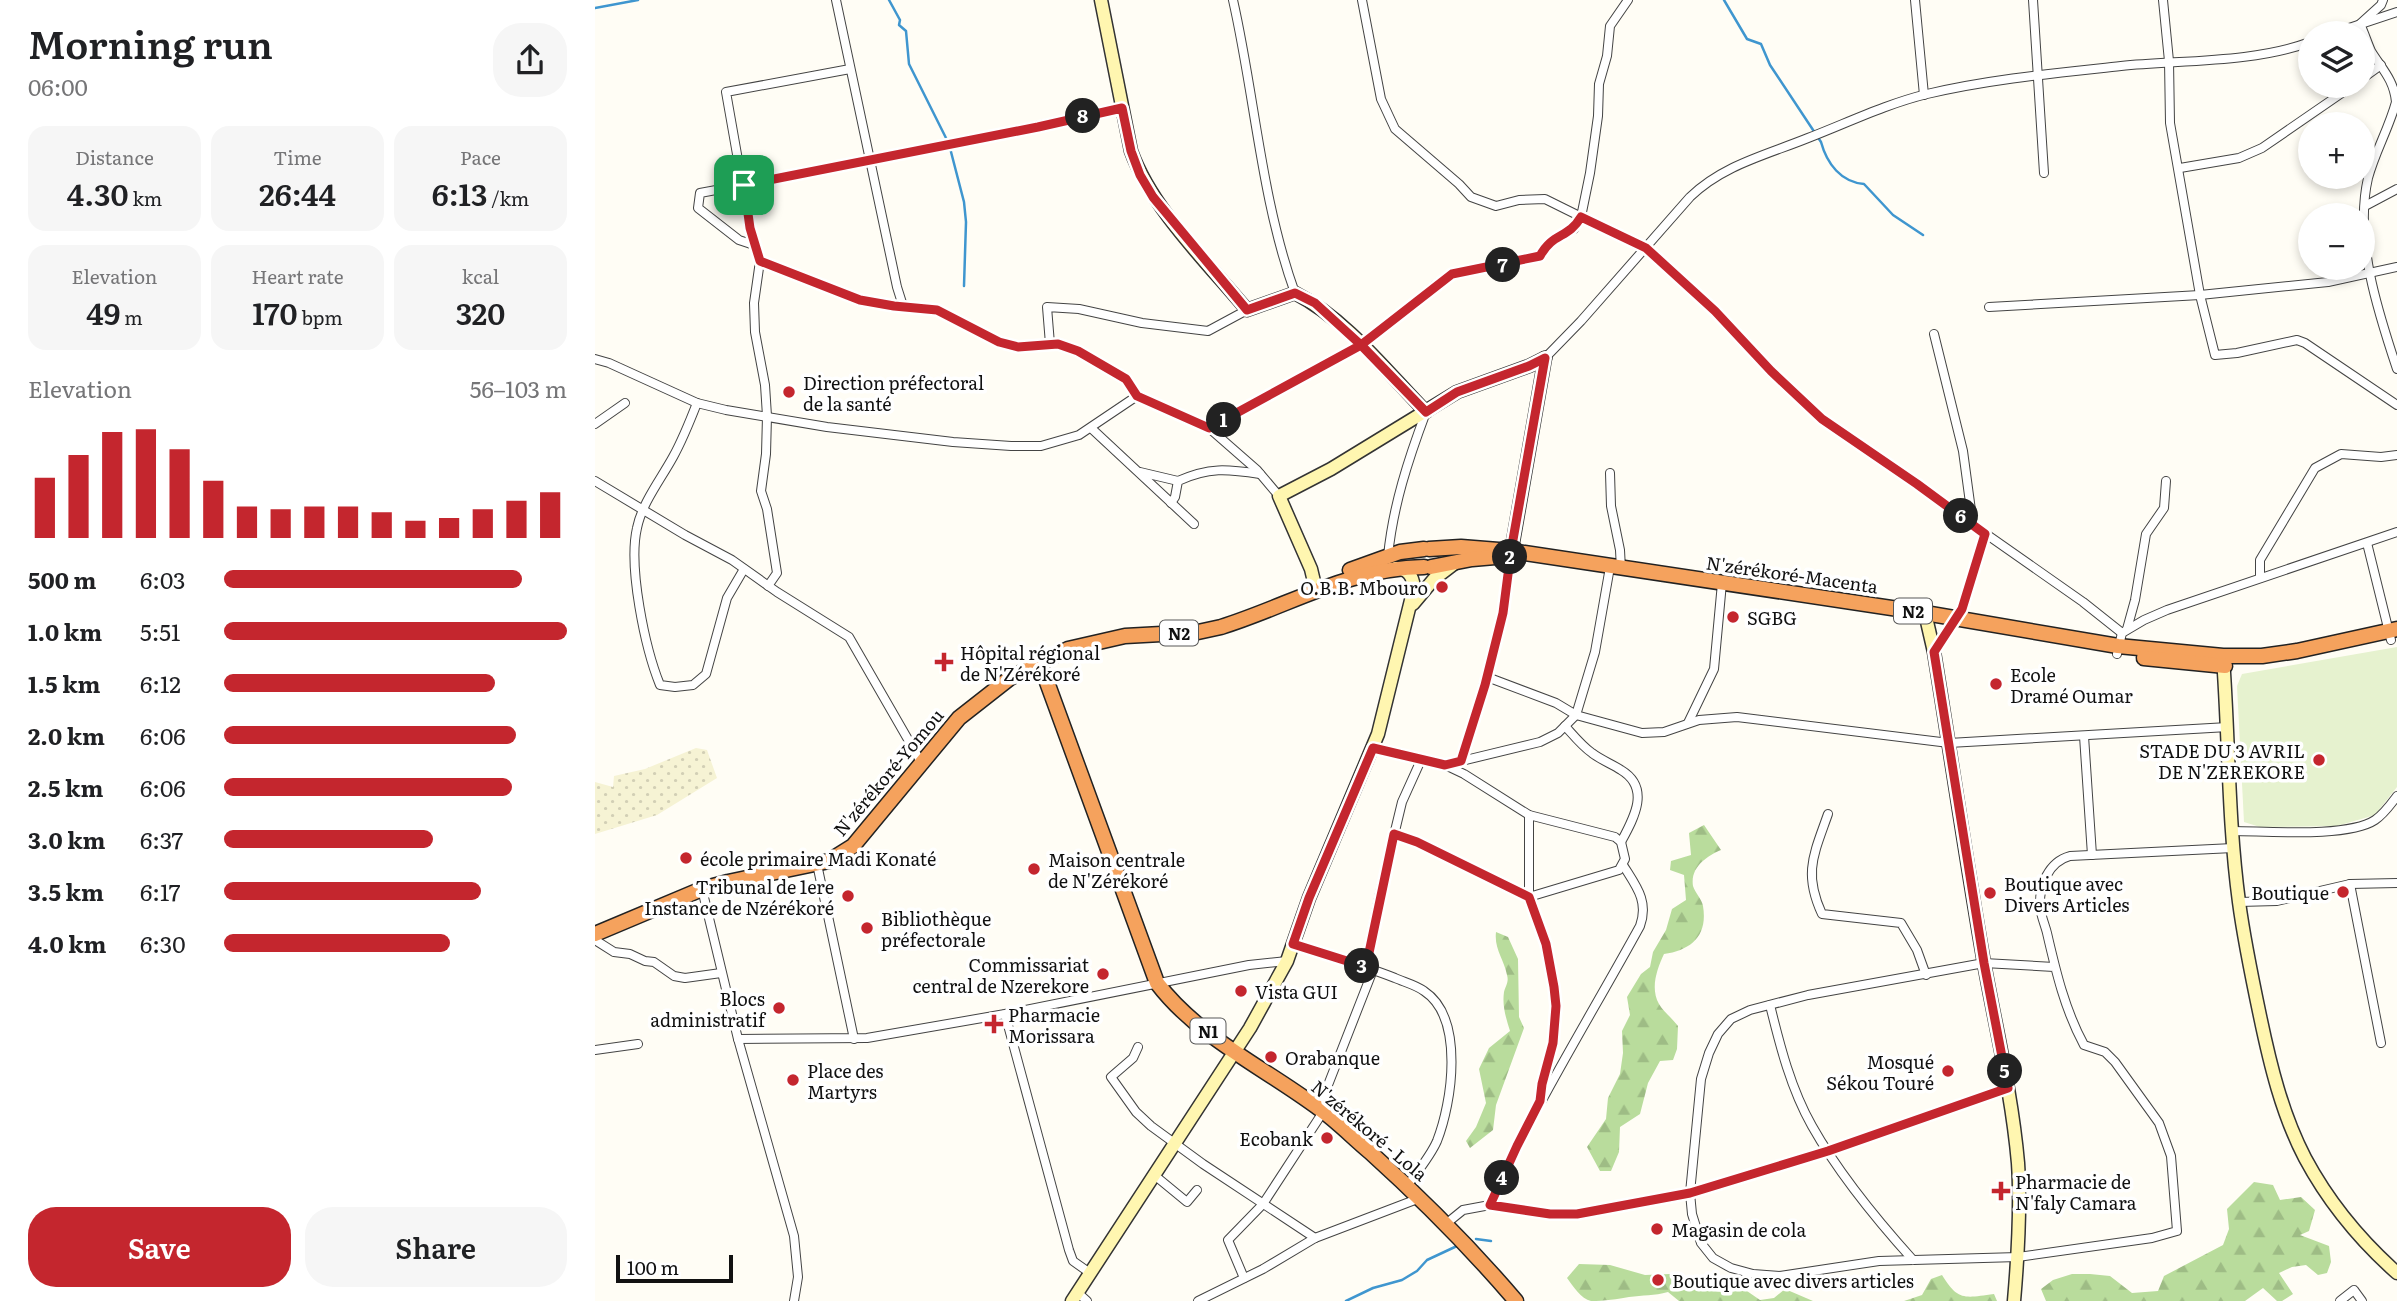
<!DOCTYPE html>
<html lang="en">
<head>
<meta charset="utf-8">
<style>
	:root { --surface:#fff; --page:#f6f6f6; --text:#202124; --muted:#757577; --accent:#c4262e }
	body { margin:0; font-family:Literata,serif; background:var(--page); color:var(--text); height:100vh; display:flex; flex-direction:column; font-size:26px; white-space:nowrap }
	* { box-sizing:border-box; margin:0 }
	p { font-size:23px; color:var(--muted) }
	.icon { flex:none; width:38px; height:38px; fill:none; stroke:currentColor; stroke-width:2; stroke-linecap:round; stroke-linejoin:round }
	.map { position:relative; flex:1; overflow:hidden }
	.drawer { display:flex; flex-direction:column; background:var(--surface); width:595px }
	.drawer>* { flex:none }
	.tools { position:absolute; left:1703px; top:21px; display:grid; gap:14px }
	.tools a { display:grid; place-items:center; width:77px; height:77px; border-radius:50%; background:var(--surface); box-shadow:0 4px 10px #0003; font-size:35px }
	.scale { position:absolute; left:21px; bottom:18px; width:117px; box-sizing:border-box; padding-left:7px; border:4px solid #111; border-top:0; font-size:19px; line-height:24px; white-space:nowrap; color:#111; -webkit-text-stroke:5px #fff; paint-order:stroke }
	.pin { position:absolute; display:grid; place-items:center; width:60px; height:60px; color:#fff; margin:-30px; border-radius:14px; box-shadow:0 4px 10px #0006 }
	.km { position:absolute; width:35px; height:35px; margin:-18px; border-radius:50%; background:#222; color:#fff; font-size:19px; line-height:35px; text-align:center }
	.round { display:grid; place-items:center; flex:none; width:74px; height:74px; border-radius:28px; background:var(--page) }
	.head { display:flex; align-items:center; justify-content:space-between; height:119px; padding:0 28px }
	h1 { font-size:38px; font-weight:600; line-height:52px }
	.figures { display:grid; grid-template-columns:repeat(3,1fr); gap:10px; height:119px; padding:7px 28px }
	.figures div { display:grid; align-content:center; border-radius:18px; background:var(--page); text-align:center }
	.figures b { font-size:30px; font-weight:600 }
	.figures small { font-size:19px; font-weight:400 }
	.figures p { font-size:19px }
	.chart { height:196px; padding:14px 28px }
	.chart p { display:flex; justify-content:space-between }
	.chart svg { width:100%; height:126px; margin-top:7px; stroke:var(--accent); stroke-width:6 }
	.button { display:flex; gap:14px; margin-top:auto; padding:14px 28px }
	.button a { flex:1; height:80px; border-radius:28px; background:var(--accent); color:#fff; font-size:28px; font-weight:600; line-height:80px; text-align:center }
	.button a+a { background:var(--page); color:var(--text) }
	ul { padding:0 28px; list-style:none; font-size:23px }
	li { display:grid; grid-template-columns:112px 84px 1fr; align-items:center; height:52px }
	li i { height:18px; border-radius:9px; background:var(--accent) }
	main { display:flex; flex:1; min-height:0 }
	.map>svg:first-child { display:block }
	.farmland { fill:url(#farmland-dots) }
	.forest { fill:url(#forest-firs) }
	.pitch { fill:#e6f2cf }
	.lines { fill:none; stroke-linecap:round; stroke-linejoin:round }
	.stream { stroke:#3f96cf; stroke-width:2.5 }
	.street-casing { stroke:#444; stroke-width:10 }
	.secondary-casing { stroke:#333; stroke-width:15 }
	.highway-casing { stroke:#222; stroke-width:17 }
	.street { stroke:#fff; stroke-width:8 }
	.secondary { stroke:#fff6b0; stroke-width:12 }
	.highway { stroke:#f5a25d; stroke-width:14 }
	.route-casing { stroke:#fff; stroke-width:14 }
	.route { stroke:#c4262e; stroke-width:9 }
	.poi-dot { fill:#c4262e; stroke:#fff; stroke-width:2.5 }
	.labels { text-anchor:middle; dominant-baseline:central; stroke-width:7; stroke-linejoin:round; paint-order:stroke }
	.shield { fill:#fff; stroke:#585858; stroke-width:2 }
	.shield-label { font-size:16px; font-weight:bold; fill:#111 }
	.poi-label { font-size:18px; fill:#111; stroke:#fff; text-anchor:start }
	.street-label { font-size:18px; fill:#111; stroke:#fff }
</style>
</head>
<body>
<main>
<section class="drawer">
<div class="head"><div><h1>Morning run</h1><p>06:00</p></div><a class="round"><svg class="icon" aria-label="share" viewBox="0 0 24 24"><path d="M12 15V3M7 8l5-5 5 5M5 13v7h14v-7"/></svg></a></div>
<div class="figures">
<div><p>Distance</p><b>4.30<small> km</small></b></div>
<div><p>Time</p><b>26:44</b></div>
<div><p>Pace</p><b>6:13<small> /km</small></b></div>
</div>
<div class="figures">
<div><p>Elevation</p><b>49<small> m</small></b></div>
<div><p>Heart rate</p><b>170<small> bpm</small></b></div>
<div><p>kcal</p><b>320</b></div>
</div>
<div class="chart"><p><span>Elevation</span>56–103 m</p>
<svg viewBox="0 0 160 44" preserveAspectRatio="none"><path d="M5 44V23M15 44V15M25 44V7M35 44V6M45 44V13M55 44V24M65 44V33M75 44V34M85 44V33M95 44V33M105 44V35M115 44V38M125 44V37M135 44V34M145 44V31M155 44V28"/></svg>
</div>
<ul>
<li><b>500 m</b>6:03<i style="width:87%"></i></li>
<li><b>1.0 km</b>5:51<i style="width:100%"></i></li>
<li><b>1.5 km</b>6:12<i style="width:79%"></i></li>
<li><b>2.0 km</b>6:06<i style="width:85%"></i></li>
<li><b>2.5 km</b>6:06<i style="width:84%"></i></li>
<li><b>3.0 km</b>6:37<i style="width:61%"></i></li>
<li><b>3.5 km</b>6:17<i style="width:75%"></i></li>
<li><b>4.0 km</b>6:30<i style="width:66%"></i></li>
</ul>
<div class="button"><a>Save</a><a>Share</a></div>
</section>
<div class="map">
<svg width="1802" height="1301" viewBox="0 0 1802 1301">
	<defs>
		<pattern id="farmland-dots" width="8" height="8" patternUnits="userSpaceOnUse" patternTransform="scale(1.75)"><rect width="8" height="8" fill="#f6f3d4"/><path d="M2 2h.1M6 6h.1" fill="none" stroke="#d2cfb5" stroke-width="1.8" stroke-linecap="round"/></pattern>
		<pattern id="forest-firs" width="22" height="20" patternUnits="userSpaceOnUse" patternTransform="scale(1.75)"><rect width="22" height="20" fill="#b9dc9c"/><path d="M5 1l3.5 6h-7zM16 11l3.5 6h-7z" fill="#9ebc85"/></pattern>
	</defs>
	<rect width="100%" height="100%" fill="#fffdf5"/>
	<polygon class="farmland" points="101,748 112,750 122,778 62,815 0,834 0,782 18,787 19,776 50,769"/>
	<g class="forest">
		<path d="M 1109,825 L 1126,850 C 1112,856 1095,867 1098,886 C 1100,893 1107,899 1108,906 C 1113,936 1096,950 1069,954 C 1062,969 1055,988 1064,1004 C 1068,1011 1077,1018 1083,1026 L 1082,1049 L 1078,1060 L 1065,1061 L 1053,1083 L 1045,1114 L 1025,1127 L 1024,1152 L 1016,1171 L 1005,1171 L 992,1147 L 1011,1119 L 1013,1098 L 1025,1074 L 1028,1053 L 1027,1031 L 1035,1015 L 1032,997 L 1046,974 L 1055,967 L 1058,952 L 1071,930 L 1077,909 L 1091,900 L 1089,875 L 1075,870 L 1076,861 L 1096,855 L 1094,833 Z"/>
		<path d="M 901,932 L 913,937 L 923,959 L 924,1017 L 929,1028 L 901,1105 L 898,1130 L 875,1148 L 871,1141 L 881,1127 L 891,1103 L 884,1069 L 894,1048 L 915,1031 C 911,1018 907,1006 909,992 C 911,985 914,982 912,975 C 909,959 899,949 901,932 Z"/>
		<polygon points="1659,1182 1678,1185 1685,1200 1706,1197 1720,1210 1714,1231 1705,1235 1734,1246 1736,1262 1732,1273 1723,1275 1711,1265 1697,1267 1684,1273 1698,1294 1687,1301 1682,1301 1668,1288 1650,1301 1451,1301 1446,1289 1458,1280 1477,1274 1495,1274 1515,1276 1537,1293 1563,1291 1569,1276 1628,1245 1634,1229 1632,1209"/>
		<path d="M 984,1264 L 1015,1265 L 1050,1275 L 1075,1274 L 1095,1286 L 1131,1293 L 1149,1289 L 1165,1300 L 1179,1298 L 1190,1289 L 1218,1301 L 1084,1301 L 1073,1292 C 1059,1296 1048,1295 1034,1297 C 1023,1299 1009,1301 996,1301 C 986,1299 978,1286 972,1278 Z"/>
		<path d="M 1347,1275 C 1363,1301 1369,1298 1399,1294 L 1402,1301 L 1309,1301 L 1327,1295 L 1336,1279 Z"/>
	</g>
	<polygon class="pitch" points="1802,647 1802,787 1780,815 1742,826 1665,827 1649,822 1642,686 1647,674"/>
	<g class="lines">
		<g class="stream">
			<polyline points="294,0 305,20 304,25 311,31 314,64 353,142"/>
			<path d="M 1129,0 L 1152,39 L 1166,44 L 1175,65 L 1226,142 C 1232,164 1246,182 1269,184 L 1298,215 L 1328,235"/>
			<polyline points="0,8 43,0"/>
			<polyline points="355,148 369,202 371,222 369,286"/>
			<polyline points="881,1239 896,1241"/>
			<polyline points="751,1301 778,1288 807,1280 822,1271 832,1260 862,1246"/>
		</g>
		<defs>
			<g id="street">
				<polyline points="241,0 302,287 308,306"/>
				<path d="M 638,0 C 660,97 666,199 700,293"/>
				<polyline points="767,0 786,99 800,129 864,184 876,197 901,206 924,200 950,199 1051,249 1120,311 1176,371 1227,419 1488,602 1527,633"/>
				<polyline points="1320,0 1329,95"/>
				<polyline points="1438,0 1449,173"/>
				<polyline points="1568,0 1574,61 1575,123 1605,295 1620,355 1642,353 1702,340 1710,343 1802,405"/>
				<path d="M 1788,0 L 1786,5 L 1765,24 C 1769,32 1772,42 1776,51 C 1787,69 1799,80 1801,102 C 1794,128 1780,152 1773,178 C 1759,239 1783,312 1802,369"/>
				<polyline points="1739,33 1802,12"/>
				<polyline points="1768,78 1786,65"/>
				<polyline points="1585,168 1644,158 1667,148 1757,86"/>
				<polyline points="1770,206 1802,189"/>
				<polyline points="159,245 144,240 103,208 105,193 276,161 527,108"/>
				<polyline points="165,261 265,300 299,306 342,310 404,342 423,347 463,344 483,351 531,379 542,396 614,428 662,470 684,496"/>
				<polyline points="1394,307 1605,295 1733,282 1802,267"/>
				<polyline points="1339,334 1368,451 1378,525"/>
				<polyline points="455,344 452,307 484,309 547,323 613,331 652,310"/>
				<path d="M 950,358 L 986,321 L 1095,197 C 1128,165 1171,155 1213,138 C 1252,123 1291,104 1332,94 C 1396,79 1462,73 1526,66 C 1586,60 1659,63 1715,42"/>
				<polyline points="0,359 14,363 102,403 131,410 232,427 358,442 416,446 446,446 484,435 542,396"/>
				<path d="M 102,403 C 95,421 88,439 78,457 C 66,479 47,503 42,528 C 33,567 50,648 65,685 L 80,687 L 98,685 L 111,674 L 132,598 L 149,569"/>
				<polyline points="0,424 30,403"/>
				<polyline points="496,428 599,524"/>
				<polyline points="614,428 767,345 839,286 857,274 945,256 959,238 979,229 986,217 995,173 1003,116 1004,84 1012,56 1015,26 1033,0"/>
				<polyline points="545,472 583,481"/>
				<polyline points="1015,473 1016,506 1025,550 1026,569"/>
				<polyline points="0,481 90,535 137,560 182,592 254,637 326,762"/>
				<path d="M 576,503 L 580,497 L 583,481 C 614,467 632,469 665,474"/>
				<polyline points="1772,543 1796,640"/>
				<path d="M 793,556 C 798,506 813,460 831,412"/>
				<polyline points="1665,578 1665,560 1720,468 1746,454 1786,457 1802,455"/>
				<polyline points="173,586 182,573 172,509 166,491 171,454 172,416 170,385 160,332 159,303 165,261 155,228 131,92 255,69"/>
				<polyline points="1532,629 1540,600 1551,534 1569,508 1571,481"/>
				<polyline points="1339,652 1367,609 1390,535"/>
				<polyline points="1522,654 1527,633 1549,620 1572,610 1802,532"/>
				<polyline points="892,677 961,703 981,715 1047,733 1069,732 1104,720 1142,717 1354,743 1633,727"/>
				<polyline points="1093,723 1119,669 1127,583"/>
				<path d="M 970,726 C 979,736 987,746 997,753 C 1006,760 1017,764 1026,770 C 1056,788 1039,818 1026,842"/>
				<polyline points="1489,736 1497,855"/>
				<polyline points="777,748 850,765 869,774 934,815 1020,837 1026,842 1030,859 1024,870 934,897 822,842 799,834"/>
				<polyline points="866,760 899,651 908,613 915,559"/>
				<polyline points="850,765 945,742 963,733 981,715 1000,652 1015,567"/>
				<path d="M 1233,814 C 1219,854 1208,873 1227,914 L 1306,923 L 1322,950 L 1331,975"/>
				<polyline points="934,815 934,897 951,944 961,1006 959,1043 945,1098"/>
				<path d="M 1638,831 C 1671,831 1753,838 1780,820 C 1789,814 1796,804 1802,796"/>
				<polyline points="222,864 259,1039"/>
				<polyline points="1755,884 1786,1043"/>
				<polyline points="107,889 143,1039 199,1236 203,1277 199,1301"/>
				<polyline points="1644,902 1682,901 1755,884 1802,883"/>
				<polyline points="0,940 19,952 35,954 50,961 59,962 79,976 90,978 126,973"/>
				<path d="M 698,944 C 732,955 767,965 800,978 C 809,982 821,985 829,991 C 870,1018 857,1103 842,1141 C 835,1157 822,1172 812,1186"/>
				<polyline points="770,967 785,893 807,802 826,760"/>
				<path d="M 1459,967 L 1389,963 L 1213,995 L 1155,1010 L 1136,1019 L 1123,1034 L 1114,1053 L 1106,1079 L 1095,1193 L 1097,1214 L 1106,1243 L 1118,1258 L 1136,1268 L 1158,1274 L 1185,1276 L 1284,1261 L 1423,1257 L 1557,1238 L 1582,1231 L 1576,1156 L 1564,1123 L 1520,1062 L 1510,1052 L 1489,1045 C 1470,1010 1461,972 1452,933 C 1450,925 1446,916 1445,907 C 1444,886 1453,862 1475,856 L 1638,848"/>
				<path d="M 1175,1005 C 1185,1046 1196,1089 1217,1126 C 1244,1174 1281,1219 1318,1260"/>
				<polyline points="410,1014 474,1250 478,1261 495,1273"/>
				<polyline points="143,1039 272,1038 410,1014 654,965 692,961"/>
				<polyline points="543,1047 538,1058 516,1077 541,1112 556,1126 608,1164 720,1238"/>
				<polyline points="0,1050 43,1044"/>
				<polyline points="724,1108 778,970"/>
				<polyline points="558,1174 592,1202 602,1190"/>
				<path d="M 895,1205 C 938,1108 994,1019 1045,926 C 1054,901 1041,886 1028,865"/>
				<polyline points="852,1223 868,1210 895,1205 955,1214 982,1214 1095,1193 1233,1151 1413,1088"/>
				<polyline points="649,1278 633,1240 668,1204 728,1112"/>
				<polyline points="482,1292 492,1301"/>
				<polyline points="603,1301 668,1269 720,1238 825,1198"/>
				<polyline points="1745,1301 1759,1290 1767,1301"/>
			</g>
			<g id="secondary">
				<path d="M 506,0 L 536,151 C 557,209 612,262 652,310 L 700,293 C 752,320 791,371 831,412"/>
				<polyline points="915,559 950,358"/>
				<polyline points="721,590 716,569 684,496 736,469 862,392 934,366 950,358"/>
				<polyline points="818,604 839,579 860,563"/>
				<path d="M 1330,613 L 1339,652 C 1356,756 1371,860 1389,963 C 1401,1029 1417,1095 1423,1163 C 1426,1208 1423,1255 1419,1301"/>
				<path d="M 1628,658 C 1634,739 1633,821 1644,902 C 1649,940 1657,978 1665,1016 C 1675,1064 1687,1114 1710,1158 C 1733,1201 1766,1241 1802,1273"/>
				<path d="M 477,1301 L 655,1028 L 692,961 L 714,898 L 783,734 L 819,588 C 818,576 813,569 801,568"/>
			</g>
			<g id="highway">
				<polyline points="834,549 866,547 916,551 1330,613 1523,646 1628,656 1667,656 1702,651 1802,629"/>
				<polyline points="836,567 877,559 900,557"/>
				<polyline points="755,570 805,552 829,549"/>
				<polyline points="1549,658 1630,666"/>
				<path d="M 445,663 L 562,983 C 603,1037 668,1067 722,1107 C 741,1120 757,1137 775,1152 C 827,1199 875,1247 921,1301"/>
				<path d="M 0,934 L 107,889 L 133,882 L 234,861 L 258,846 L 364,718 L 415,678 L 473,649 L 530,636 L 603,632 L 626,627 C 696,605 754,568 829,567"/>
			</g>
		</defs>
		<use href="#street" class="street-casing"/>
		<use href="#secondary" class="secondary-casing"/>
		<use href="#highway" class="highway-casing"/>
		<use href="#street" class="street"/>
		<use href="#secondary" class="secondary"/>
		<use href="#highway" class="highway"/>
	</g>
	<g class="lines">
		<defs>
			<path id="route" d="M 149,185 L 155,228 L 165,261 L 265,300 L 299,306 L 342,310 L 404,342 L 423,347 L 463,344 L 483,351 L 531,379 L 542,396 L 614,428 L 766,345 L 831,412 L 862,392 L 934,366 L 950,358 L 916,551 L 908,613 L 890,685 L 866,761 L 850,765 L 778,748 L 714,898 L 698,944 L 771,967 L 799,834 L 822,842 L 934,897 L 951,944 L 959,987 L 961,1006 L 958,1043 L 947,1084 L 945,1101 L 922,1146 L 895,1205 L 955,1214 L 982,1214 L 1095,1193 L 1233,1151 L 1413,1088 L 1389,963 L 1339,652 L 1367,609 L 1390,534 L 1322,484 L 1227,419 L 1176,371 L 1120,311 L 1051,248 L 986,217 C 973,239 958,232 945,256 L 857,274 L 766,345 L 720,303 L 700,293 L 652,310 L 558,197 L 545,175 L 536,151 L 527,108 L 443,127 L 149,185"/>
		</defs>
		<use href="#route" class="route-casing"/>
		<use href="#route" class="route"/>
	</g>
	<g class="poi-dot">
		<circle cx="194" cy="392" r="7"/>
		<circle cx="847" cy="587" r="7"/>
		<circle cx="1138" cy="617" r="7"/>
		<path d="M345.5 651.5h7v7h7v7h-7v7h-7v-7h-7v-7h7z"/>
		<circle cx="1401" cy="684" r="7"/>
		<circle cx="1724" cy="760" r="7"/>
		<circle cx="91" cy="858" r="7"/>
		<circle cx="439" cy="869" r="7"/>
		<circle cx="1748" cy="892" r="7"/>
		<circle cx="1395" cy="893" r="7"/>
		<circle cx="253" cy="896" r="7"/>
		<circle cx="272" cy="928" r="7"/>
		<circle cx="508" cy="974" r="7"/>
		<circle cx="646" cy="991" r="7"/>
		<circle cx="184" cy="1008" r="7"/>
		<path d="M395.5 1013.5h7v7h7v7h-7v7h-7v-7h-7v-7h7z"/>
		<circle cx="676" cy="1057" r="7"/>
		<circle cx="1353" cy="1071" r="7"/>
		<circle cx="198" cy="1080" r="7"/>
		<circle cx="732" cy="1138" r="7"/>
		<path d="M1402.5 1180.5h7v7h7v7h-7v7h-7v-7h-7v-7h7z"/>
		<circle cx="1062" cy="1229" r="7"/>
		<circle cx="1063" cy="1280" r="7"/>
	</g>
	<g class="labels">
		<g class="shield">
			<rect x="1299" y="598.5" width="38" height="25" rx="5"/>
			<rect x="565" y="620.5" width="38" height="25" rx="5"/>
			<rect x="595.5" y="1018.5" width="35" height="25" rx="5"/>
		</g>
		<g class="shield-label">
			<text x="1318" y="611">N2</text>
			<text x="584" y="633">N2</text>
			<text x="613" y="1031">N1</text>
		</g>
		<g class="poi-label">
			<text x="208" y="382">Direction préfectoral<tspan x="208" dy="21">de la santé</tspan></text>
			<text x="833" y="587" text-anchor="end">O.B.B. Mbouro</text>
			<text x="1152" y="617">SGBG</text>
			<text x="365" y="652">Hôpital régional<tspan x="365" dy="21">de N'Zérékoré</tspan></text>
			<text x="1415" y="674">Ecole<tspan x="1415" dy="21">Dramé Oumar</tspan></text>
			<text x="1710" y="750" text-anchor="end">STADE DU 3 AVRIL<tspan x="1710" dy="21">DE N'ZEREKORE</tspan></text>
			<text x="105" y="858">école primaire Madi Konaté</text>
			<text x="453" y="859">Maison centrale<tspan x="453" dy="21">de N'Zérékoré</tspan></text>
			<text x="1409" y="883">Boutique avec<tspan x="1409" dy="21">Divers Articles</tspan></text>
			<text x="239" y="886" text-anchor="end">Tribunal de 1ere<tspan x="239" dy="21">Instance de Nzérékoré</tspan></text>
			<text x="1734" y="892" text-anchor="end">Boutique</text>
			<text x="286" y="918">Bibliothèque<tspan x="286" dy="21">préfectorale</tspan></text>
			<text x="494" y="964" text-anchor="end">Commissariat<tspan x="494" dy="21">central de Nzerekore</tspan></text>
			<text x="660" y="991">Vista GUI</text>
			<text x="170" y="998" text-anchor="end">Blocs<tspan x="170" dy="21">administratif</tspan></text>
			<text x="413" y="1014">Pharmacie<tspan x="413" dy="21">Morissara</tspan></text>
			<text x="690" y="1057">Orabanque</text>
			<text x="1339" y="1061" text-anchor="end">Mosqué<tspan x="1339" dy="21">Sékou Touré</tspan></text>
			<text x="212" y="1070">Place des<tspan x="212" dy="21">Martyrs</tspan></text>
			<text x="718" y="1138" text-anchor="end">Ecobank</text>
			<text x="1420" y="1181">Pharmacie de<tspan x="1420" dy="21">N'faly Camara</tspan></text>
			<text x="1076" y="1229">Magasin de cola</text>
			<text x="1077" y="1280">Boutique avec divers articles</text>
		</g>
		<g class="street-label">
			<text transform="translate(1197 574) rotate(8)">N'zérékoré-Macenta</text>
			<text transform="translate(293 772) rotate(-50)">N'zérékoré-Yomou</text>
			<text transform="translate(775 1130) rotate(40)">N'zérékoré - Lola</text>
		</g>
	</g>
</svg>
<div class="tools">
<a><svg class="icon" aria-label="layers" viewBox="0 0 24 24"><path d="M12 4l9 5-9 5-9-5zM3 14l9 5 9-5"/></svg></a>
<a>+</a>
<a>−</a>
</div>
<div class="scale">100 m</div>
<div class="pin" style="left:149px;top:185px;background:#1e9e55"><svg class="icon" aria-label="arrive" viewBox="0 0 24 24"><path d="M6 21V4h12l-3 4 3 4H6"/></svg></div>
<b class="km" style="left:629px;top:420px">1</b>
<b class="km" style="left:915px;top:557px">2</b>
<b class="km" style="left:767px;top:966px">3</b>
<b class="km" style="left:907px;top:1178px">4</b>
<b class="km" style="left:1410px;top:1071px">5</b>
<b class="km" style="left:1366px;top:516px">6</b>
<b class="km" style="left:908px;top:265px">7</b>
<b class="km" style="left:488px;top:116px">8</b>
</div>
</main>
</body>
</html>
